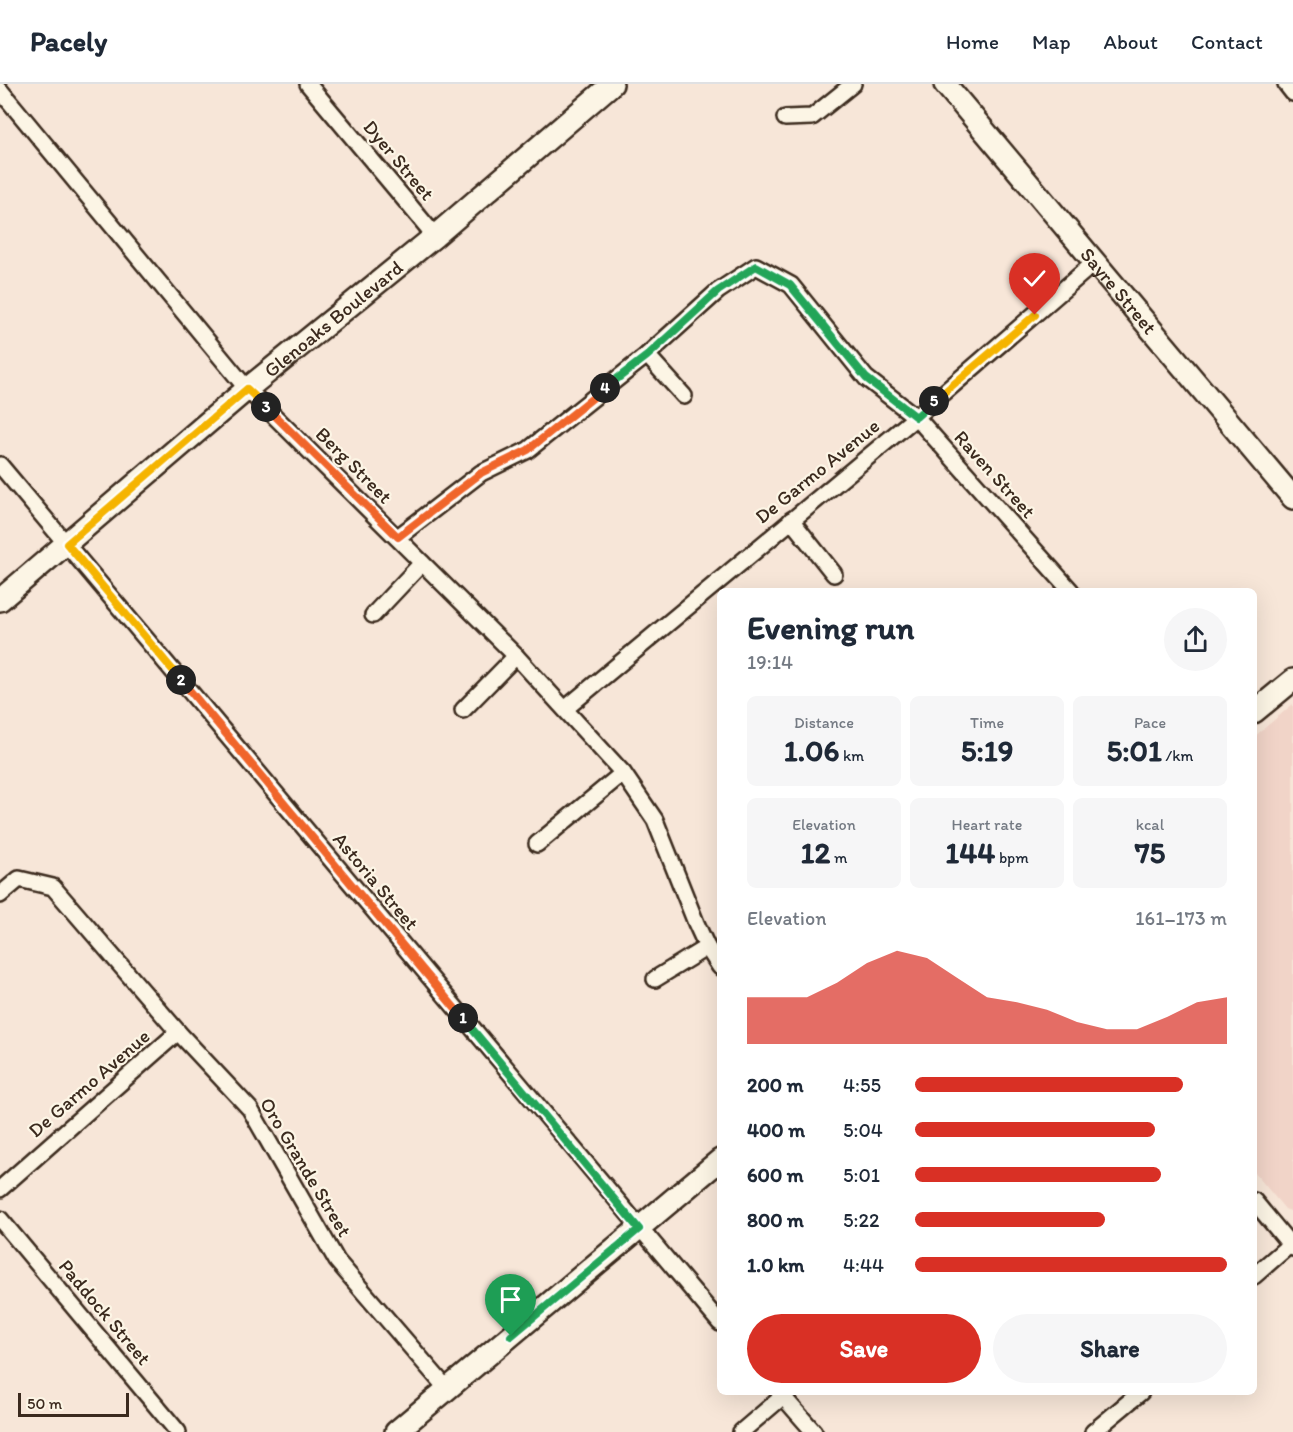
<!DOCTYPE html>
<html lang="en">
<head>
<meta charset="utf-8">
<style>
	:root { --surface:#fff; --page:#f6f6f7; --text:#1f2937; --muted:#747a83; --line:#e0e1e3; --accent:#d93025 }
	body { margin:0; font-family:Itim,sans-serif; background:var(--page); color:var(--text); height:100vh; display:flex; flex-direction:column; font-size:22px; white-space:nowrap }
	* { box-sizing:border-box; margin:0 }
	p { font-size:20px; color:var(--muted) }
	.icon { flex:none; width:33px; height:33px; fill:none; stroke:currentColor; stroke-width:2; stroke-linecap:round; stroke-linejoin:round }
	.map { position:relative; flex:1; overflow:hidden }
	.drawer { position:absolute; left:717px; top:504px; width:540px; height:807px; display:flex; flex-direction:column; background:var(--surface); border-radius:9px; box-shadow:0 6px 24px #0002 }
	.drawer>* { flex:none }
	.scale { position:absolute; left:18px; bottom:15px; width:111px; box-sizing:border-box; padding-left:6px; border:3px solid #3b2a1e; border-top:0; font-size:16px; line-height:21px; white-space:nowrap; color:#3b2a1e; -webkit-text-stroke:4px #fcf5e5; paint-order:stroke }
	.pin { position:absolute; display:grid; place-items:center; width:51px; height:51px; color:#fff; margin:-62px -26px; border-radius:50% 50% 50% 0; rotate:-45deg; box-shadow:0 0 6px #0007 }
	.pin .icon { rotate:45deg }
	.km { position:absolute; width:30px; height:30px; margin:-15px; border-radius:50%; background:#222; color:#fff; font-size:16px; line-height:30px; text-align:center }
	.round { display:grid; place-items:center; flex:none; width:63px; height:63px; border-radius:32px; background:var(--page) }
	.summary { display:flex; align-items:center; justify-content:space-between; height:102px; padding:0 30px }
	h1 { font-size:33px; font-weight:700; line-height:45px }
	.stats { display:grid; grid-template-columns:repeat(3,1fr); gap:9px; height:102px; padding:6px 30px }
	.stats div { display:grid; align-content:center; border-radius:9px; background:var(--page); text-align:center }
	.stats b { font-size:30px; font-weight:700 }
	.stats small { font-size:16px; font-weight:400 }
	.stats p { font-size:16px }
	.chart { height:168px; padding:12px 30px }
	.chart p { display:flex; justify-content:space-between }
	.chart svg { width:100%; height:108px; margin-top:6px; fill:var(--accent); opacity:.7 }
	.cta { display:flex; gap:12px; margin-top:auto; padding:12px 30px }
	.cta a { flex:1; height:69px; border-radius:36px; background:var(--accent); color:#fff; font-size:24px; font-weight:700; line-height:69px; text-align:center }
	.cta a+a { background:var(--page); color:var(--text) }
	ul { padding:0 30px; list-style:none; font-size:20px }
	li { display:grid; grid-template-columns:96px 72px 1fr; align-items:center; height:45px }
	li i { height:15px; border-radius:8px; background:var(--accent) }
	header { display:flex; align-items:center; gap:36px; box-sizing:border-box; height:84px; padding:0 30px; background:var(--surface); border-bottom:2px solid var(--line) }
	header strong { font-size:28px }
	nav { display:flex; gap:33px; margin-inline-start:auto; font-size:21px }
	.map>svg:first-child { display:block }
	.built { fill:#f1d4c8 }
	.lines { fill:none; stroke-linecap:round; stroke-linejoin:round }
	.street-casing { stroke:#3b2a1e; stroke-width:20 }
	.secondary-casing { stroke:#3b2a1e; stroke-width:26 }
	.street { stroke:#fcf5e5; stroke-width:15 }
	.secondary { stroke:#fcf5e5; stroke-width:21 }
	.split-1-casing { stroke:#fff; stroke-width:12 }
	.split-2-casing { stroke:#fff; stroke-width:12 }
	.split-3-casing { stroke:#fff; stroke-width:12 }
	.split-4-casing { stroke:#fff; stroke-width:12 }
	.split-5-casing { stroke:#fff; stroke-width:12 }
	.split-6-casing { stroke:#fff; stroke-width:12 }
	.split-1 { stroke:#22a559; stroke-width:8 }
	.split-2 { stroke:#f0652b; stroke-width:8 }
	.split-3 { stroke:#f5b400; stroke-width:8 }
	.split-4 { stroke:#f0652b; stroke-width:8 }
	.split-5 { stroke:#22a559; stroke-width:8 }
	.split-6 { stroke:#f5b400; stroke-width:8 }
	.labels { text-anchor:middle; dominant-baseline:central; stroke-width:4.5; stroke-linejoin:round; paint-order:stroke }
	.street-label { font-size:20px; fill:#3b2a1e; stroke:#fcf5e5 }
</style>
</head>
<body>
<header>
<strong>Pacely</strong>
<nav><a>Home</a><a>Map</a><a>About</a><a>Contact</a></nav>
</header>
<div class="map">
<svg width="1293" height="1348" viewBox="0 0 1293 1348">
	<rect width="100%" height="100%" fill="#f7e6d8"/>
	<filter id="ink" filterUnits="userSpaceOnUse"><feTurbulence type="fractalNoise" baseFrequency=".0167" numOctaves="2"/><feDisplacementMap in="SourceGraphic" scale="12" xChannelSelector="R" yChannelSelector="G"/><feConvolveMatrix kernelMatrix="1 2 1 2 8 2 1 2 1" color-interpolation-filters="sRGB"/></filter>
	<g filter="url(#ink)">
		<polygon class="built" points="1293,620 1293,1128 1285,1125 1254,1088 1254,653"/>
		<g class="lines">
			<defs>
				<g id="street">
					<polyline points="308,0 435,152"/>
					<polyline points="1286,0 1293,9"/>
					<polyline points="0,6 247,305 516,572 623,689 655,736 696,839 707,863 720,883"/>
					<polyline points="785,34 812,33 853,0"/>
					<polyline points="647,271 684,312"/>
					<polyline points="0,381 720,1239"/>
					<polyline points="791,436 834,490"/>
					<polyline points="398,453 481,389 528,366 647,271 718,207 756,182 791,201 866,294 916,333 1071,507"/>
					<polyline points="373,531 422,479"/>
					<polyline points="565,625 916,333 1094,179"/>
					<polyline points="463,626 516,572"/>
					<polyline points="537,760 623,689"/>
					<polyline points="0,811 19,795 53,803 178,948 250,1025 337,1177 447,1305"/>
					<polyline points="655,895 707,863"/>
					<polyline points="0,1105 178,948"/>
					<polyline points="1254,1117 1293,1164"/>
					<polyline points="0,1135 178,1348"/>
					<polyline points="1254,1192 1293,1158"/>
					<polyline points="779,1308 814,1348"/>
					<polyline points="741,1348 788,1308"/>
					<polyline points="1093,1348 1141,1308"/>
				</g>
				<g id="secondary">
					<path id="s1" d="M 945,0 L 1293,414"/>
					<path id="s2" d="M 0,516 L 247,305 L 435,152 L 612,0"/>
					<polyline points="1254,628 1293,596"/>
					<polyline points="396,1348 720,1076"/>
				</g>
			</defs>
			<use href="#street" class="street-casing"/>
			<use href="#secondary" class="secondary-casing"/>
			<use href="#street" class="street"/>
			<use href="#secondary" class="secondary"/>
		</g>
	</g>
	<g class="lines" filter="url(#ink)">
		<defs>
			<polyline id="split-1" points="463,934 639,1145 511,1252"/>
			<polyline id="split-2" points="181,596 463,934"/>
			<polyline id="split-3" points="181,596 67,460 247,305 266,323"/>
			<polyline id="split-4" points="266,323 398,453 481,389 528,366 605,304"/>
			<polyline id="split-5" points="605,304 647,272 718,207 756,182 790,201 866,294 916,333 934,317"/>
			<polyline id="split-6" points="934,317 1035,231"/>
		</defs>
		<use href="#split-1" class="split-1-casing"/>
		<use href="#split-2" class="split-2-casing"/>
		<use href="#split-3" class="split-3-casing"/>
		<use href="#split-4" class="split-4-casing"/>
		<use href="#split-5" class="split-5-casing"/>
		<use href="#split-6" class="split-6-casing"/>
		<use href="#split-1" class="split-1"/>
		<use href="#split-2" class="split-2"/>
		<use href="#split-3" class="split-3"/>
		<use href="#split-4" class="split-4"/>
		<use href="#split-5" class="split-5"/>
		<use href="#split-6" class="split-6"/>
	</g>
	<g class="labels">
		<g class="street-label">
			<text transform="translate(399 76) rotate(50)">Dyer Street</text>
			<text stroke="none"><textPath href="#s1" startOffset="270">Sayre Street</textPath></text>
			<text stroke="none"><textPath href="#s2" startOffset="436">Glenoaks Boulevard</textPath></text>
			<text transform="translate(354 381) rotate(45)">Berg Street</text>
			<text transform="translate(817 387) rotate(-39)">De Garmo Avenue</text>
			<text transform="translate(995 390) rotate(48)">Raven Street</text>
			<text transform="translate(376 797) rotate(50)">Astoria Street</text>
			<text transform="translate(89 999) rotate(-41)">De Garmo Avenue</text>
			<text transform="translate(306 1083) rotate(59)">Oro Grande Street</text>
			<text transform="translate(105 1228) rotate(50)">Paddock Street</text>
		</g>
	</g>
</svg>
<div class="scale">50 m</div>
<div class="pin" style="left:511px;top:1252px;background:#1e9e55"><svg class="icon" aria-label="arrive" viewBox="0 0 24 24"><path d="M6 21V4h12l-3 4 3 4H6"/></svg></div>
<div class="pin" style="left:1035px;top:231px;background:#d93025"><svg class="icon" aria-label="check" viewBox="0 0 24 24"><path d="M5 12l5 5 9-10"/></svg></div>
<b class="km" style="left:463px;top:934px">1</b>
<b class="km" style="left:181px;top:596px">2</b>
<b class="km" style="left:266px;top:323px">3</b>
<b class="km" style="left:605px;top:304px">4</b>
<b class="km" style="left:934px;top:317px">5</b>
<section class="drawer">
<div class="summary"><div><h1>Evening run</h1><p>19:14</p></div><a class="round"><svg class="icon" aria-label="share" viewBox="0 0 24 24"><path d="M12 15V3M7 8l5-5 5 5M5 13v7h14v-7"/></svg></a></div>
<div class="stats">
<div><p>Distance</p><b>1.06<small> km</small></b></div>
<div><p>Time</p><b>5:19</b></div>
<div><p>Pace</p><b>5:01<small> /km</small></b></div>
</div>
<div class="stats">
<div><p>Elevation</p><b>12<small> m</small></b></div>
<div><p>Heart rate</p><b>144<small> bpm</small></b></div>
<div><p>kcal</p><b>75</b></div>
</div>
<div class="chart"><p><span>Elevation</span>161–173 m</p>
<svg viewBox="0 0 160 44" preserveAspectRatio="none"><path d="M0 44V25L10 25L20 25L30 19L40 11L50 6L60 9L70 17L80 25L90 27L100 30L110 35L120 38L130 38L140 33L150 27L160 25V44z"/></svg>
</div>
<ul>
<li><b>200 m</b>4:55<i style="width:86%"></i></li>
<li><b>400 m</b>5:04<i style="width:77%"></i></li>
<li><b>600 m</b>5:01<i style="width:79%"></i></li>
<li><b>800 m</b>5:22<i style="width:61%"></i></li>
<li><b>1.0 km</b>4:44<i style="width:100%"></i></li>
</ul>
<div class="cta"><a>Save</a><a>Share</a></div>
</section>
</div>
</body>
</html>
